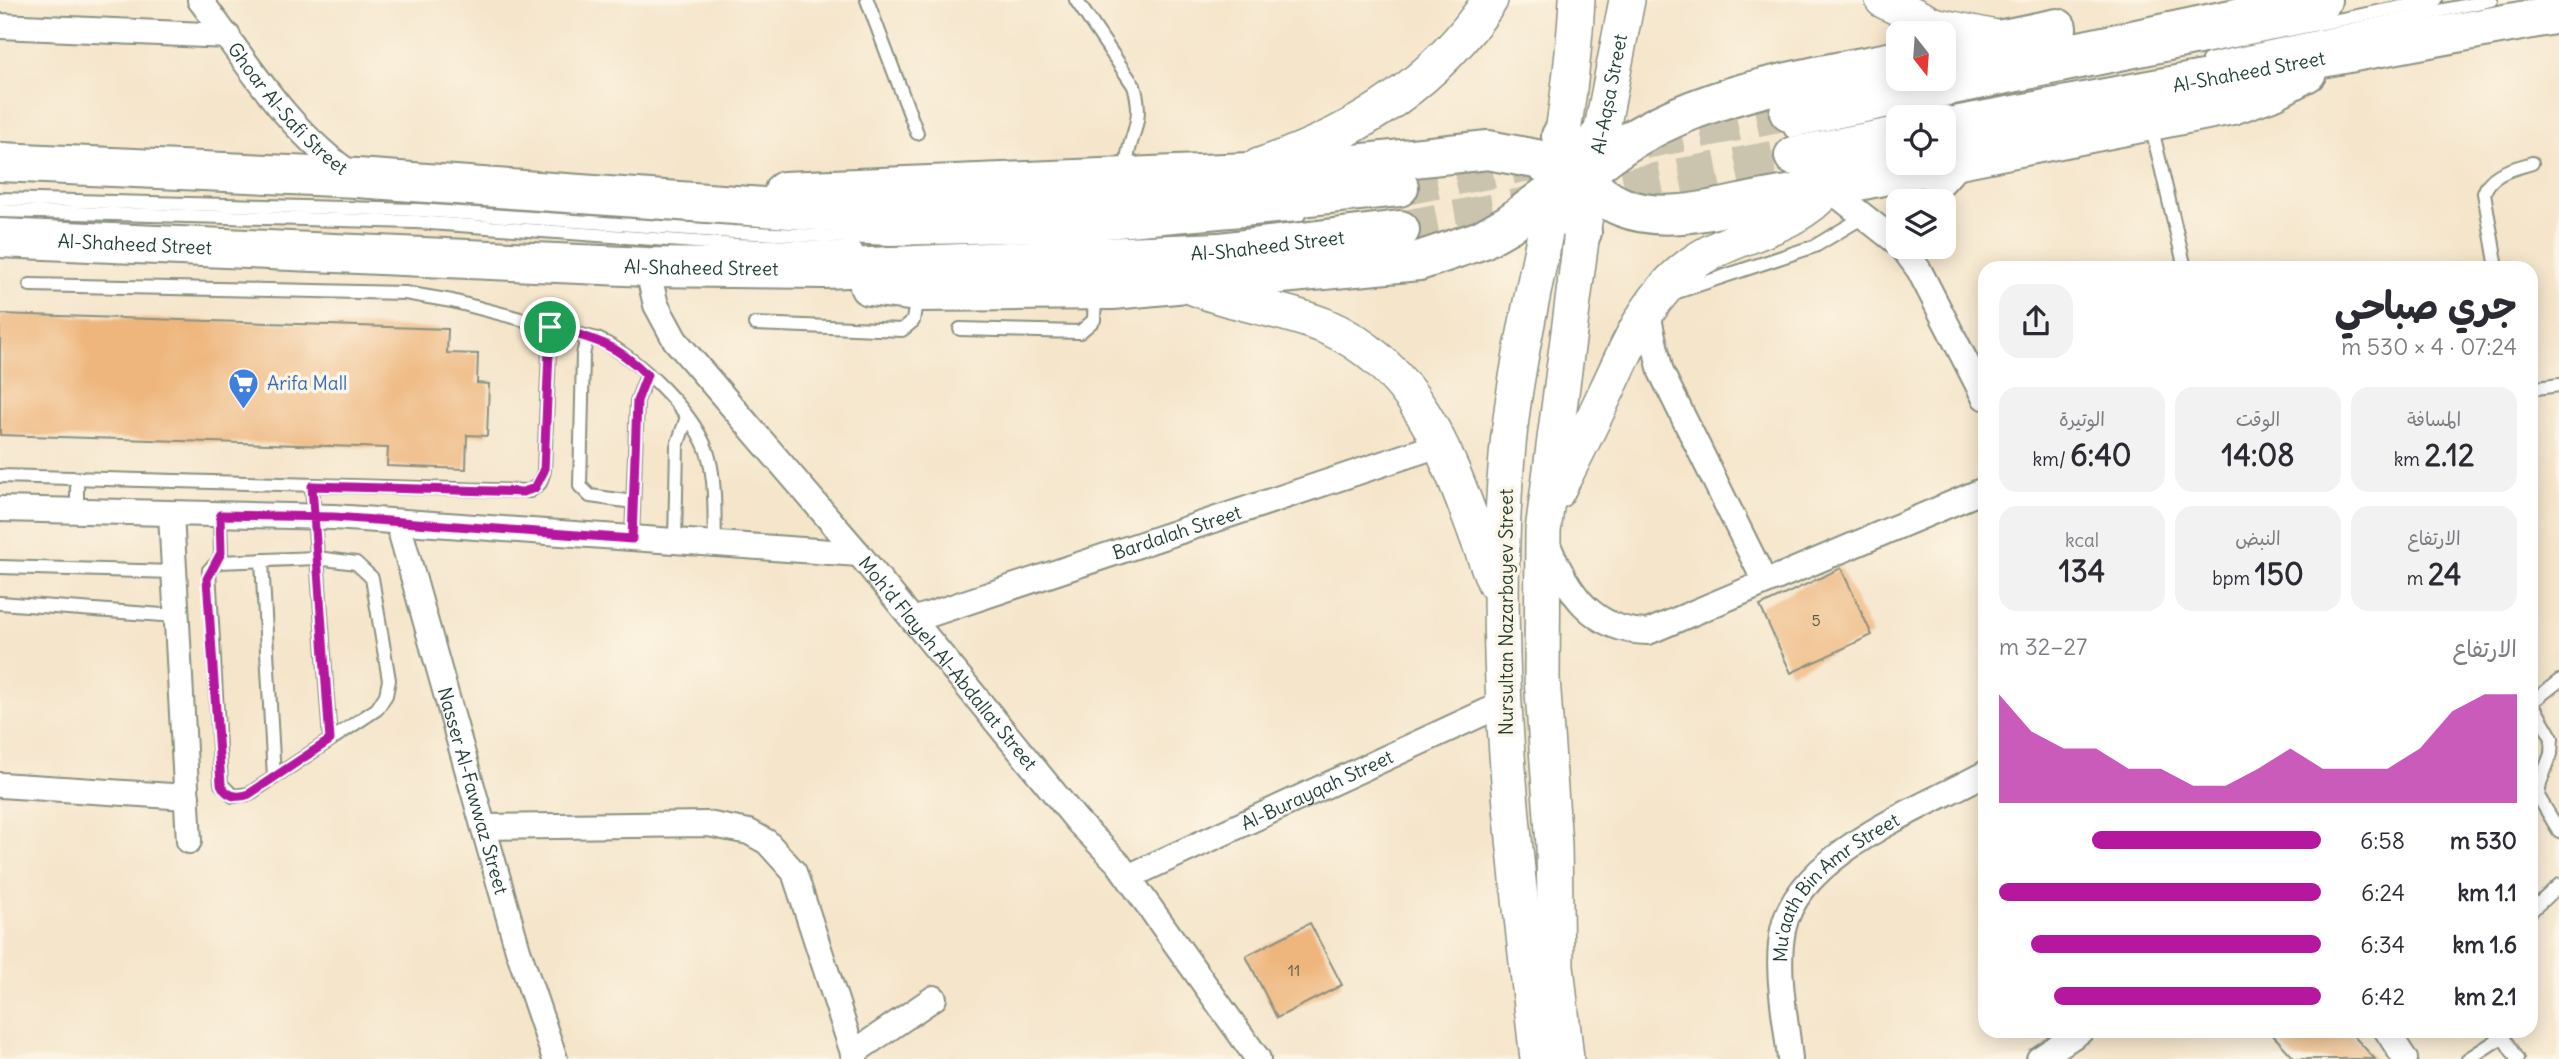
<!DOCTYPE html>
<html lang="ar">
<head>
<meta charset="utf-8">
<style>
	:root { --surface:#fff; --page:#f2f2f3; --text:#2b2b33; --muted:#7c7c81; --accent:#b5179e }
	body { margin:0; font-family:Delius,"Playpen Sans Arabic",sans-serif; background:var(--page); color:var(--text); direction:rtl; height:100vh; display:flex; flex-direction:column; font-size:26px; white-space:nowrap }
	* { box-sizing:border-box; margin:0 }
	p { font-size:23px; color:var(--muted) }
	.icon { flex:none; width:38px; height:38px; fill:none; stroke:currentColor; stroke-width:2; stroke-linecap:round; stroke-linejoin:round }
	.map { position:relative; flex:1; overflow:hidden; direction:ltr }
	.side { position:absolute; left:1978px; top:261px; width:560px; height:777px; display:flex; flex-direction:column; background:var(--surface); border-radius:21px; box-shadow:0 4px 18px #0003; direction:rtl }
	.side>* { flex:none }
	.needle { width:46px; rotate:163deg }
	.fabs { position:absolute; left:1886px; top:21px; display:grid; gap:14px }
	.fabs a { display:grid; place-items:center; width:70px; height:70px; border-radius:14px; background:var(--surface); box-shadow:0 4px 18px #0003; font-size:35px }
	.pin { position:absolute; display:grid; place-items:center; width:60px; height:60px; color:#fff; margin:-30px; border:4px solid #fff; border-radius:50%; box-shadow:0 2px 7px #0007 }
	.round { display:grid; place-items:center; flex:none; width:74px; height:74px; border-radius:21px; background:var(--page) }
	.overview { display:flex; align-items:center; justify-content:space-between; height:119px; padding:0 21px }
	h1 { font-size:38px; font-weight:700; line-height:52px }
	.figures { display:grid; grid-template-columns:repeat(3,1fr); gap:10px; height:119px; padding:7px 21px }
	.figures div { display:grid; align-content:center; border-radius:18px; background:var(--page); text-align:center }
	.figures b { font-size:30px; font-weight:700 }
	.figures small { font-size:19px; font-weight:400 }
	.figures p { font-size:19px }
	.chart { height:196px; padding:14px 21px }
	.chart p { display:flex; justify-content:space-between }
	.chart svg { width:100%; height:126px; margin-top:7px; fill:var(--accent); opacity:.7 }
	ul { padding:0 21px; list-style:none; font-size:23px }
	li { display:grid; grid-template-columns:112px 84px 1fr; align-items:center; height:52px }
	li i { height:18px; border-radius:9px; background:var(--accent) }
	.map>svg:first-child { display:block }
	.building { fill:#eeb67d }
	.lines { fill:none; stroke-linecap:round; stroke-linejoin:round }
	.trunk-tunnel { stroke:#cac3ad; stroke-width:38; stroke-dasharray:38 19; stroke-linecap:butt }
	.service-casing { stroke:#8a9180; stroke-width:16 }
	.minor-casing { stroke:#8a9180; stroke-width:28 }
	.secondary-casing { stroke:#8a9180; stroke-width:38 }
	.trunk-casing { stroke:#8a9180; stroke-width:42 }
	.service { stroke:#fff; stroke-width:12 }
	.minor { stroke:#fff; stroke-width:24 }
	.secondary { stroke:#fff; stroke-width:35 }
	.trunk { stroke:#fff; stroke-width:38 }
	.route-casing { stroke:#fff; stroke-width:14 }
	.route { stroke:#b5179e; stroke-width:9 }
	.labels { text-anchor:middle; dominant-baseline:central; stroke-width:7; stroke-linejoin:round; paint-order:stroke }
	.number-label { font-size:16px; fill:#535b46 }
	.street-label { font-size:19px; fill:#1f3d34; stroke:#fcf5e5 }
	.shop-label { font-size:19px; fill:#366cbe; stroke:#fcf5e5; text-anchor:start }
</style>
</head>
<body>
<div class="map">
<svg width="2559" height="1059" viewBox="0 0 2559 1059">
	<rect width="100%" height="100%" fill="#fcf5e5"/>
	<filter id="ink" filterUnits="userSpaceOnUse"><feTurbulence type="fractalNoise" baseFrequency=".0143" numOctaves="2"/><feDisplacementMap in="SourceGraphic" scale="14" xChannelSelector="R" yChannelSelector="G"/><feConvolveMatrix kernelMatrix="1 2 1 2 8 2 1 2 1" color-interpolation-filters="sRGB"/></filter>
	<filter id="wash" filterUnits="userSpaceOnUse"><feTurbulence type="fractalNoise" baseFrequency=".00686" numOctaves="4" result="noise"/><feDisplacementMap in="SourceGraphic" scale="28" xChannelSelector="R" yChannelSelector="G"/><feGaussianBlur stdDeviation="1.57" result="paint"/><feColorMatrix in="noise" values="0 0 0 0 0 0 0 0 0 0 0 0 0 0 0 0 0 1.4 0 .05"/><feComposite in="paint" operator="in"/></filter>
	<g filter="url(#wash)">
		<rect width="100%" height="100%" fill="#f5e5cb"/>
		<g id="blocks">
			<g class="building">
				<polygon points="0,314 448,329 447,353 478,354 477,383 489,384 487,436 467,435 466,469 387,466 388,448 0,435"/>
				<polygon points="1841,568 1872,635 1791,673 1760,606"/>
				<polygon points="1310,923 1342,985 1277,1018 1246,956"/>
				<polygon points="2269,1031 2349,1031 2375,1059 2295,1059"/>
			</g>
		</g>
	</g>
	<g filter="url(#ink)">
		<use href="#blocks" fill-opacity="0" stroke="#8a9180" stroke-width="2"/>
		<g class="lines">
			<g class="trunk-tunnel">
				<polyline points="1644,140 1789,112"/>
				<polyline points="1399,187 1540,160"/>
				<polyline points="1400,230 1794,156"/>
			</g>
			<defs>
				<g id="service">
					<polyline points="867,0 917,133"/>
					<path d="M 1076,0 L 1134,86 C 1147,127 1123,141 1128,172"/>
					<polyline points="2208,60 2491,0"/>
					<polyline points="1920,117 1947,112"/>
					<polyline points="2151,125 2185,268"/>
					<polyline points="1791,131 2436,0"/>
					<polyline points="0,199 418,210 733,232 891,239 1083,234 1299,215"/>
					<polyline points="0,211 416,222 737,245 856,249"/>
					<path d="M 2497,268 L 2484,193 C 2491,172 2514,169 2532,163"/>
					<path d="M 30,285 L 405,293 L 452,301 L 597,339 C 636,355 699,417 709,458 C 716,485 714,516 715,544"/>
					<polyline points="1680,291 1815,246 1865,216"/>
					<polyline points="755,324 902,330 913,321 917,294"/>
					<polyline points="960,329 1080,332 1094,320 1095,295"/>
					<polyline points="587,337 583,355 580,486 590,496 633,502"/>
					<polyline points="2530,389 2559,385"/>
					<polyline points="0,476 530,491 540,483 544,471 550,327"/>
					<polyline points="312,486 330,740"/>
					<polyline points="77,512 77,479"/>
					<polyline points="632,539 637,401 647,375"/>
					<polyline points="675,542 677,446 687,417"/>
					<polygon points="317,558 356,563 372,578 389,680 386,695 377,709 249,794 233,796 221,784 209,570 218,562"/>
					<polyline points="262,561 274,777"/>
					<polyline points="218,562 221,553 220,515"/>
					<polyline points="0,567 174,572"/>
					<polyline points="0,603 176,616"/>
					<polyline points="2530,700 2552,738 2551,754 2540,783 2538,796 2559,831"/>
					<polyline points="2532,702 2559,681"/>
					<polyline points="2530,912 2559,885"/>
					<polyline points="2499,1031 2517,1059"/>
					<polyline points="2468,1059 2502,1037"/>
				</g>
				<g id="minor">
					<path id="s1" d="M 200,0 C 247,62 288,132 354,176"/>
					<polyline points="0,26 228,36"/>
					<polyline points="1828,188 1899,244"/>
					<polyline points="1926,201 1963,160"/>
					<polyline points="1902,247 1919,270 1984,397"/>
					<path id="s2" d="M 647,267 L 656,305 L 675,340 L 859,554 L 1078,822 L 1118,863 L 1258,1059"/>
					<polyline points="1647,310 1661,372 1765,582"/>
					<polyline points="0,509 334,517 859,554"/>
					<polyline points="171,514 189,841"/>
					<path id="s3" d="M 398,523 L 518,950 L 555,1059"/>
					<path d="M 1548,545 C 1568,592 1592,631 1648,632 L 1984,490"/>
					<path id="s4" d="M 913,620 L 1439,445"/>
					<polyline points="0,785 187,797"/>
					<polyline points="484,827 708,824 749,832 767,842 794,872 855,1059"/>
					<path id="s5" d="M 1128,877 L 1505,703"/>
					<polyline points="2387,1031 2405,1059"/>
					<polyline points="853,1053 934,998"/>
					<path id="s6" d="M 1790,1059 C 1786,1018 1775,971 1783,930 C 1798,854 1922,808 1984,774"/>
					<polyline points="2039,1059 2081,1031"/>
				</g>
				<g id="secondary">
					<polyline points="1883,0 1933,25 1996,38"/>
					<path d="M 1259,166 C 1353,135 1435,84 1490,0"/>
					<path d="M 1188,285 C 1232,304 1281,308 1325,326 C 1431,371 1456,486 1495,583"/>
					<path d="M 1557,491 C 1574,458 1591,424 1607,390 C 1629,344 1647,297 1689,266 C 1732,233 1793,231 1828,188"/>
					<path d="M 1538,1059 C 1515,856 1488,649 1508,445 C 1515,372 1532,300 1546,228 C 1561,154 1573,76 1577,0"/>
					<path id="s7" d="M 1566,1059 L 1556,966 L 1554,845 L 1542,678 L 1543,531 L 1582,232 L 1627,0"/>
				</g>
				<g id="trunk">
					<polyline points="1944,51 2057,28"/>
					<polyline points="1789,112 2322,0"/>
					<path id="s8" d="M 1944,128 L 2559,14"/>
					<path d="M 1561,136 C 1574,167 1590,194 1622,207 C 1667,225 1719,207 1765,199 C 1824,189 1884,176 1943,163"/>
					<polyline points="1794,156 1899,136"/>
					<polyline points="0,162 357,178 903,217 1189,208 1399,187"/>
					<polyline points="1944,162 2232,105 2274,90 2307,72"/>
					<path d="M 1583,176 C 1669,97 1789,82 1899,60"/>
					<polyline points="784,191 1298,170 1488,150 1536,159 1557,168 1571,189 1582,232"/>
					<path id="s9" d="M 0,238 L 647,267 L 824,269 L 1219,252 L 1400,230"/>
					<polyline points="869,286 917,292 1113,290 1419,261 1481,240 1509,224 1553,191 1600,136"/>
				</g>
			</defs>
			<use href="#service" class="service-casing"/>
			<use href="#minor" class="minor-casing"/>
			<use href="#secondary" class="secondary-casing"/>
			<use href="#trunk" class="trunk-casing"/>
			<use href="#service" class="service"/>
			<use href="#minor" class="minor"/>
			<use href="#secondary" class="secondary"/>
			<use href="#trunk" class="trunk"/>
		</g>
	</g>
	<g class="lines" filter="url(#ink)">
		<defs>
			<path id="route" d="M 550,327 L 544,471 L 535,488 L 523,492 L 312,486 C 318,570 324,655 330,740 L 249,794 C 237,799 226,796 221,784 L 207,579 L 221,553 L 220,515 L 334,517 L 632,539 L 637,401 L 647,375 C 615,343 592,338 550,327"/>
		</defs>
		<use href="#route" class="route-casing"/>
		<use href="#route" class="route"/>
	</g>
	<defs>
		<symbol id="supermarket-pin" viewBox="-11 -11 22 30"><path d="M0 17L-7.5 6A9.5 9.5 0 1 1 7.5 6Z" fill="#3f7fe0" stroke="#fcf5e5"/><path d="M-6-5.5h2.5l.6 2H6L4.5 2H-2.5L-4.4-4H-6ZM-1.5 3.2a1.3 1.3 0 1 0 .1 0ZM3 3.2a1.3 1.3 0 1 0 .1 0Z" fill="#fff"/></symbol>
	</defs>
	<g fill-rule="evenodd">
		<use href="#supermarket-pin" x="226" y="366" width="35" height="47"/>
	</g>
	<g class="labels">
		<g class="number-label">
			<text x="1816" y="620">5</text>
			<text x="1294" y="970">11</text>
		</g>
		<g class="street-label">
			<text stroke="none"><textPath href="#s8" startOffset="310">Al-Shaheed Street</textPath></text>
			<text stroke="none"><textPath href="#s7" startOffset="971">Al-Aqsa Street</textPath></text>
			<text stroke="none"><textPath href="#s1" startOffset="140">Ghoar Al-Safi Street</textPath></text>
			<text stroke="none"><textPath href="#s9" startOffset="135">Al-Shaheed Street</textPath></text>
			<text stroke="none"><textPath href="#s9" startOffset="1269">Al-Shaheed Street</textPath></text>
			<text stroke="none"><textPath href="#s9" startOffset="702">Al-Shaheed Street</textPath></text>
			<text stroke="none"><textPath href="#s4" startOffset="278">Bardalah Street</textPath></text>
			<text transform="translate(1506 612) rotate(-90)">Nursultan Nazarbayev Street</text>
			<text stroke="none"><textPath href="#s2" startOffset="502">Moh’d Flayeh Al-Abdallat Street</textPath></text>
			<text stroke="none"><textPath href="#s5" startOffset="208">Al-Burayqah Street</textPath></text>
			<text stroke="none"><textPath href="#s3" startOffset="278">Nasser Al-Fawwaz Street</textPath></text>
			<text stroke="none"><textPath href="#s6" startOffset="196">Mu'aath Bin Amr Street</textPath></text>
		</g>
		<g class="shop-label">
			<text x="267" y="383">Arifa Mall</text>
		</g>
	</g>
</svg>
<div class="fabs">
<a><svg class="needle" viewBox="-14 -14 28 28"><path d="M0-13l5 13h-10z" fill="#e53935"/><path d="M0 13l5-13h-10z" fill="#7c7c81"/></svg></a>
<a><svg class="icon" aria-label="locate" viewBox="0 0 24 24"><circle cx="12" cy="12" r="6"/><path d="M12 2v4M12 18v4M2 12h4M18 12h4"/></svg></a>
<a><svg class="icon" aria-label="layers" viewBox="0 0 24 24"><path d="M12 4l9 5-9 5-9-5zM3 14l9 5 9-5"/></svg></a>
</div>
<div class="pin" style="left:550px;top:327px;background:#1e9e55"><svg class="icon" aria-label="arrive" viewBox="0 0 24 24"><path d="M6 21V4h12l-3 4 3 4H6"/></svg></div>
<section class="side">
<div class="overview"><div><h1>جري صباحي</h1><p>07:24 · 4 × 530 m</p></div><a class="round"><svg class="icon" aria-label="share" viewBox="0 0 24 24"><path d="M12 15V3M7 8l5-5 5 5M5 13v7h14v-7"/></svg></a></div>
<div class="figures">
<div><p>المسافة</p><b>2.12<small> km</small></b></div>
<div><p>الوقت</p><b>14:08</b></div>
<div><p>الوتيرة</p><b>6:40<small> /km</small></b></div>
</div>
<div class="figures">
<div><p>الارتفاع</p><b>24<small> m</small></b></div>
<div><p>النبض</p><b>150<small> bpm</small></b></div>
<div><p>kcal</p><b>134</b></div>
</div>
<div class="chart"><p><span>الارتفاع</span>27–32 m</p>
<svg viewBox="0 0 160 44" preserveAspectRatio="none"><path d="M0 44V6L10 19L20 25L30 25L40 32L50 32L60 38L70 38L80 32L90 25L100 32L110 32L120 32L130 25L140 12L150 6L160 6V44z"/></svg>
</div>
<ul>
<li><b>530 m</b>6:58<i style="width:71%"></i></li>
<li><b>1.1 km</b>6:24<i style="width:100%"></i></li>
<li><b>1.6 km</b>6:34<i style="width:90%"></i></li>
<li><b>2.1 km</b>6:42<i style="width:83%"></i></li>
</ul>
</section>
</div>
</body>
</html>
